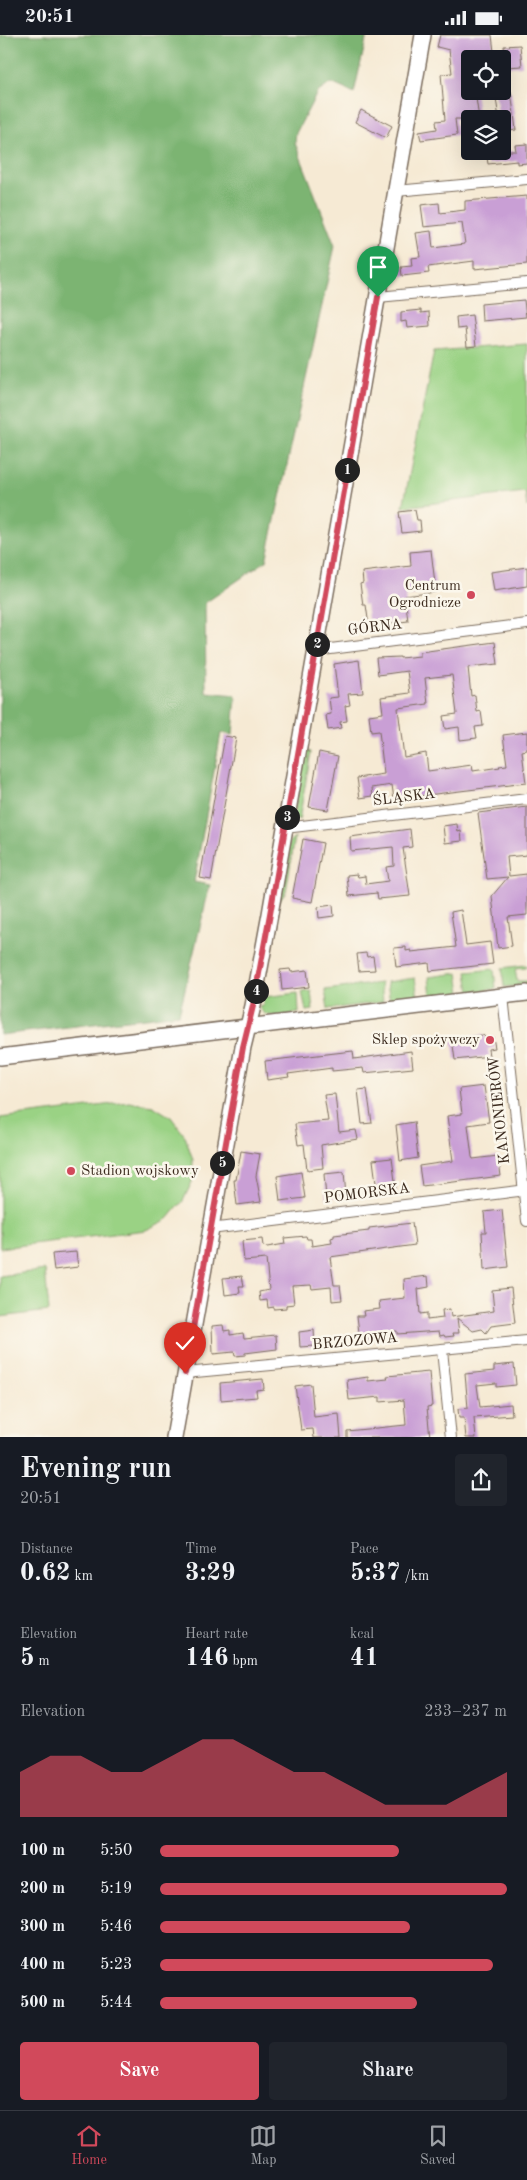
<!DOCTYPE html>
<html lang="en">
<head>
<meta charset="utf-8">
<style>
	:root { --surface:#171b24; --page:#20242c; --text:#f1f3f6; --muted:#9ea1a6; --line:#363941; --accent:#d1495b }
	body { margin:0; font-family:"Old Standard TT",serif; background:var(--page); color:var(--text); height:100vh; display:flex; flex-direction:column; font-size:19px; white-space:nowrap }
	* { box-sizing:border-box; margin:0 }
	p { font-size:16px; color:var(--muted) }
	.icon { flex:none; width:28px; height:28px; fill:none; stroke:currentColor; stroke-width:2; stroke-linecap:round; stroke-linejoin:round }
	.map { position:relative; height:1402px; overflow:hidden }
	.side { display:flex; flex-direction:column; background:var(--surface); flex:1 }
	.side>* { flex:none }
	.fabs { position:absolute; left:461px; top:15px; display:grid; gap:10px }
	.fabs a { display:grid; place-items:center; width:50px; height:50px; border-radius:5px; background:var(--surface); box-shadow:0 5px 20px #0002; font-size:25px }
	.pin { position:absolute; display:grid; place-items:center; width:42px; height:42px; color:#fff; margin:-51px -21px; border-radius:50% 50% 50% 0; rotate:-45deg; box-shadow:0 0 5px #0007 }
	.pin .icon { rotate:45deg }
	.km { position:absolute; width:25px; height:25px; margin:-12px; border-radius:50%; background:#222; color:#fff; font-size:14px; line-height:25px; text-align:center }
	.round { display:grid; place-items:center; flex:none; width:52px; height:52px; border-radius:5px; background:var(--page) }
	.head { display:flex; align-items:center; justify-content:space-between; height:85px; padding:0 20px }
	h1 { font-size:28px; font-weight:600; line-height:38px }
	.figures { display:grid; grid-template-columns:repeat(3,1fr); gap:8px; height:85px; padding:5px 20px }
	.figures div { display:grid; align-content:center }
	.figures b { font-size:25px; font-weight:600 }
	.figures small { font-size:14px; font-weight:400 }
	.figures p { font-size:14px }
	.chart { height:140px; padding:10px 20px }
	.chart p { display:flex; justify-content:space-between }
	.chart svg { width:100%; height:90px; margin-top:5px; fill:var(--accent); opacity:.7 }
	.button { display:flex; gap:10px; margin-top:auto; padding:10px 20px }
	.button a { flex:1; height:58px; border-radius:5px; background:var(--accent); color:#fff; font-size:20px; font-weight:600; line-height:58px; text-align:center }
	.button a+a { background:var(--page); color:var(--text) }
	ul { padding:0 20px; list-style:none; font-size:16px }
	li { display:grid; grid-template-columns:80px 60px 1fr; align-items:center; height:38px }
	li i { height:12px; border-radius:6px; background:var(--accent) }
	.status { display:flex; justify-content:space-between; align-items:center; height:35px; padding:0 25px; background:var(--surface); direction:ltr }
	.status svg { height:14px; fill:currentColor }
	.dock { display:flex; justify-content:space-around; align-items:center; height:70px; border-top:1px solid var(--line); background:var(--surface); font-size:14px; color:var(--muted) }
	.dock a { display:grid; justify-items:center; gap:2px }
	.dock .on { color:var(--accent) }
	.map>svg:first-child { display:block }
	.green { fill:#9ad284; stroke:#6a7e51 }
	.forest { fill:#7bb472; stroke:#5b6f48 }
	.building { fill:#c99fd5 }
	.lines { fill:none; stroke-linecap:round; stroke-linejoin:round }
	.street-casing { stroke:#7c6d5e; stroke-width:12 }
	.secondary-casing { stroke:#7c6d5e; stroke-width:18 }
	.street { stroke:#fff; stroke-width:10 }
	.secondary { stroke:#fff; stroke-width:15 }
	.route-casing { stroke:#fff; stroke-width:10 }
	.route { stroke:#d1495b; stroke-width:6 }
	.poi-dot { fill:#d1495b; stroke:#fbf7ec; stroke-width:2 }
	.labels { text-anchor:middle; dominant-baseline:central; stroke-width:5; stroke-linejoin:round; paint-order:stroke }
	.poi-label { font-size:15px; fill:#3b2a1e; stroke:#fbf7ec; text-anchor:end }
	.street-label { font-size:15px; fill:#3b2a1e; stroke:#fbf7ec }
</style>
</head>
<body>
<div class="status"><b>20:51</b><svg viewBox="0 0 49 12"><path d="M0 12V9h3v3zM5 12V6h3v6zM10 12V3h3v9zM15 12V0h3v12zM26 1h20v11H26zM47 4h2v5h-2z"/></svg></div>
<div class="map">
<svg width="527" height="1403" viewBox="0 0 527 1403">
	<rect width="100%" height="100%" fill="#fbf7ec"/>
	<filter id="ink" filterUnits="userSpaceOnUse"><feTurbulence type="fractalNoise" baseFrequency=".02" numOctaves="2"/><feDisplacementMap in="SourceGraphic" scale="10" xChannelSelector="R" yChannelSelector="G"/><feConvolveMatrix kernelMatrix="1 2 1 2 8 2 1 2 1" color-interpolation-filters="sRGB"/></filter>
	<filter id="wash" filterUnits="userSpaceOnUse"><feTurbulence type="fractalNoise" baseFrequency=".0096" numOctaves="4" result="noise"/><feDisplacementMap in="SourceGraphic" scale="20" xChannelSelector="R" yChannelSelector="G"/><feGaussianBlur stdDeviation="1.12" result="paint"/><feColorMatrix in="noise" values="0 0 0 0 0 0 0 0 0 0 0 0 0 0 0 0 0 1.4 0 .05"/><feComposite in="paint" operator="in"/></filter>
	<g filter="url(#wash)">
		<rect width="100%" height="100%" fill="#f6ead4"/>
		<g class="green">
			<polygon points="527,309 527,472 525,457 403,472 434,316"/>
			<polygon points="305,715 311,717 299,785 295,782 294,777"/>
			<polygon points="295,802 286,856 278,867 290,806"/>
			<polygon points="526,930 526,933 515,934 517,946 527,946 527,950 504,952 502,933"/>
			<polygon points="494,934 496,954 470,957 467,937"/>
			<polygon points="458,938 461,958 431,962 429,942"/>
			<polygon points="415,943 418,963 390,967 387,947"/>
			<polygon points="381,948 383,967 328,974 325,955"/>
			<polygon points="311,956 313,975 306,976 302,957"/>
			<path d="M 298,958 L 299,978 C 286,979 264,987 259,971 L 263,970 L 264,962 Z"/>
			<polygon points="129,1067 153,1071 171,1082 185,1101 193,1125 192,1147 183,1166 168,1184 146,1195 0,1213 0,1083"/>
			<polygon points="45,1235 49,1276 0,1282 0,1241"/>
		</g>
		<polygon class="forest" points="0,0 367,0 354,58 331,48 317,58 296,98 295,108 335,211 266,526 205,568 206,657 236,660 233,700 221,698 194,847 210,850 179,979 0,1000"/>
		<g id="blocks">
			<g class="building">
				<polygon points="440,0 492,0 494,17 470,20 470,56 475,56 479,84 455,84 457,100 421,105 419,97 437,94 436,86 445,85 441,39 452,38 449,15 437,12"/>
				<polygon points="520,10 522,31 506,32 504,11"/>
				<polygon points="495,56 511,56 516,95 502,97 502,84 499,84"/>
				<polygon points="361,75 392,91 386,103 355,87"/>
				<polygon points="527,109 527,128 517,129 517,126 488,129 486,116 516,116 515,110"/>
				<polygon points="527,161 527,229 474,234 474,226 428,232 429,238 402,241 401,232 412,231 411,223 420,222 416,198 431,196 433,213 465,209 462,188 424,192 421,170 439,168 440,178 465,175 465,166"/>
				<polygon points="524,265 526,282 482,286 481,269"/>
				<polygon points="421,275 421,278 429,277 430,291 407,293 406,286 401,287 401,277"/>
				<polygon points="472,280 476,311 467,312 465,293 457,294 456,282"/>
				<polygon points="415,475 417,485 420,485 421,496 402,498 399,477"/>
				<polygon points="431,515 436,557 405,561 408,586 369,591 366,570 363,570 360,549 363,548 362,537 411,531 410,517"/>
				<polygon points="527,532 527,551 494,556 491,537"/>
				<polygon points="495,607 498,629 468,632 471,661 475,660 477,677 481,676 483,691 475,692 477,703 460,705 459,692 445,694 443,681 457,679 452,640 425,643 428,669 398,673 404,722 426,718 428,736 472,730 473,736 500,732 499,731 507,730 503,700 527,697 527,715 522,716 526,748 394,764 392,750 372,753 373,761 360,763 357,743 384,739 379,696 371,697 369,680 383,678 381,662 410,658 407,636 378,640 376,623 400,622 400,623 420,621 420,617"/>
				<polygon points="359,625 363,658 348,659 350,670 345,671 347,686 340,687 341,693 328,695 326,680 331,679 329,663 338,662 334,629"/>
				<polygon points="225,701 236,703 211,845 200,843"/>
				<polygon points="319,717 338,721 328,775 309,772"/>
				<polygon points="527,772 527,820 507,822 509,841 527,839 527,880 508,882 512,911 498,913 492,861 508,842 487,844 478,778"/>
				<polygon points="457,789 458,797 461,796 462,806 445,808 443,791"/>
				<polygon points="410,794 412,812 403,813 410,861 378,864 377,858 349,861 347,840 357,839 358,842 365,841 366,849 388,846 386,832 394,831 393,812 351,816 350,802"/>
				<polygon points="303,804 323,808 312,867 292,863"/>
				<polygon points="333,870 334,881 319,883 318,872"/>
				<polygon points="461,875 466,910 490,907 493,929 430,936 429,928 396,932 394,913 406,912 406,916 411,915 411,917 456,912 451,877"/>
				<polygon points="366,918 367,922 373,921 375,935 359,936 357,919"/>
				<polygon points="290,934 291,937 307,935 309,952 282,955 280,935"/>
				<polygon points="483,1000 486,1003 493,1002 495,1013 488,1014 489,1021 455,1025 452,1003"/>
				<polygon points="353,1016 354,1024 411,1016 413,1033 364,1038 363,1033 332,1036 332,1033 288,1039 289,1042 267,1045 265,1026"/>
				<polygon points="484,1051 489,1087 468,1090 472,1122 473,1124 498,1121 501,1141 422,1151 419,1131 453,1126 447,1081 462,1079 459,1054"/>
				<polygon points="367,1054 372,1088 362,1089 358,1055"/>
				<polygon points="335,1059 339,1097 356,1095 358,1104 321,1110 323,1133 307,1135 304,1109 298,1110 295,1089 328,1086 324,1060"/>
				<polygon points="414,1087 418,1123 400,1126 396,1090"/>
				<polygon points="241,1116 260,1119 256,1141 261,1167 237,1170 234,1145 236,1145"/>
				<polygon points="392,1123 396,1154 377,1156 373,1125"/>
				<polygon points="301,1137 305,1163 280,1166 277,1141"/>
				<polygon points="344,1137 346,1161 326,1163 324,1139"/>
				<polygon points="502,1175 508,1232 484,1235 482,1197 486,1197 484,1177"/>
				<polygon points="412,1188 415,1210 330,1222 334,1250 340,1250 342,1265 332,1266 331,1252 312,1254 311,1250 292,1251 294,1269 286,1270 286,1273 274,1274 274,1272 268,1273 267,1265 260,1266 259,1257 269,1255 266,1224 244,1226 242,1206 262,1204 263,1211 267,1212 285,1209 284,1203 306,1201 307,1204 311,1204 312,1211 332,1208 331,1203 334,1202 334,1200 369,1196 369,1193"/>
				<polygon points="76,1217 78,1232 54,1235 52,1219"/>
				<polygon points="242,1241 244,1251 239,1251 240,1258 225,1260 223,1243"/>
				<polygon points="428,1241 429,1252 418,1254 420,1279 427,1278 427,1285 443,1283 442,1275 450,1274 451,1282 494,1276 492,1255 511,1253 515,1288 491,1291 486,1298 482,1294 473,1296 457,1283 459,1298 453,1298 454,1301 445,1302 444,1300 440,1301 439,1296 397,1299 397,1296 379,1298 380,1303 360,1306 357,1281 364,1281 363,1276 380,1274 379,1266 405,1263 404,1244"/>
				<polygon points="223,1290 224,1296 230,1295 230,1300 243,1298 244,1303 276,1300 277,1314 245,1318 245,1320 235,1321 234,1317 213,1319 212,1291"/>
				<polygon points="314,1295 315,1311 300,1312 299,1297"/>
				<polygon points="514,1329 516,1350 496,1352 496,1348 477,1350 480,1372 511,1369 512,1380 474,1383 476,1403 466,1403 464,1383 459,1383 458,1374 468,1373 465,1339 494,1336 494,1331"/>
				<polygon points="429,1337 432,1371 427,1372 430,1403 347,1403 347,1396 406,1390 404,1365 380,1367 380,1362 349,1365 347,1345 368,1342 368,1346 388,1344 387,1341"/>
				<polygon points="263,1344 264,1354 256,1355 257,1362 221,1365 220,1348"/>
				<polygon points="311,1349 314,1382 339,1379 341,1403 314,1403 313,1394 301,1395 295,1351"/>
			</g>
		</g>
	</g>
	<g filter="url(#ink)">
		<use href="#blocks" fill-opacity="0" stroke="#7c6d5e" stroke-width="1"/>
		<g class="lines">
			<defs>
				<g id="street">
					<polyline points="396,156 527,144"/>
					<polyline points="378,262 527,248"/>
					<polyline points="315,616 527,589"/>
					<polyline points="285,793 527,764"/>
					<polyline points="503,961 527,1186"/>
					<polyline points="210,1194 527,1155"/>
					<polyline points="442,1315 451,1403"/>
					<polyline points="185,1338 527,1306"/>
				</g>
				<g id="secondary">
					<polyline points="0,1022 527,958"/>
					<polyline points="174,1403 243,1012 253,971 270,879 423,0"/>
				</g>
			</defs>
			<use href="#street" class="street-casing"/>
			<use href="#secondary" class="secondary-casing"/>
			<use href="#street" class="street"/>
			<use href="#secondary" class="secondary"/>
		</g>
	</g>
	<g class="lines" filter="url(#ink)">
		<defs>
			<polyline id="route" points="185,1338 243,1012 253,971 270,879 378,262"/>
		</defs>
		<use href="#route" class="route-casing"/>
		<use href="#route" class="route"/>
	</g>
	<g class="poi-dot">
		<circle cx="471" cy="560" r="5"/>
		<circle cx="490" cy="1005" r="5"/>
		<circle cx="71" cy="1136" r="5"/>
	</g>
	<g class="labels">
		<g class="poi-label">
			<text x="461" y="551">Centrum<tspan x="461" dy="17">Ogrodnicze</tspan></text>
			<text x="480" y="1005">Sklep spożywczy</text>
			<text x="81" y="1136" text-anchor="start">Stadion wojskowy</text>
		</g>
		<g class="street-label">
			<text transform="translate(375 593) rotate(-7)">GÓRNA</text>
			<text transform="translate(404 763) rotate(-7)">ŚLĄSKA</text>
			<text transform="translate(500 1075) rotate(-96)">KANONIERÓW</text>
			<text transform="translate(367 1159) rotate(-7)">POMORSKA</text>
			<text transform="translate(355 1307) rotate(-5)">BRZOZOWA</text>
		</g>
	</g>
</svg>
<div class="fabs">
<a><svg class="icon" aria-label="locate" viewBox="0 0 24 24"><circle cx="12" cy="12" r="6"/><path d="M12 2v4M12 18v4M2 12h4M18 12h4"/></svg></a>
<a><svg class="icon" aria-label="layers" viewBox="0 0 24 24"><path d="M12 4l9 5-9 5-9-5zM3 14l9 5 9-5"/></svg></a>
</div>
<div class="pin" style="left:378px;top:262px;background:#1e9e55"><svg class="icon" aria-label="arrive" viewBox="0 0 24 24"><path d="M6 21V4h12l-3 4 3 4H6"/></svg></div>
<div class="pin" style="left:185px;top:1338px;background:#d93025"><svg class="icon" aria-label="check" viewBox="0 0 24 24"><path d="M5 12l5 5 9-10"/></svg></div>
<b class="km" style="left:347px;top:435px">1</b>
<b class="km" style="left:317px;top:609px">2</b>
<b class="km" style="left:287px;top:782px">3</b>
<b class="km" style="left:256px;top:956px">4</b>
<b class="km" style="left:222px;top:1128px">5</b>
</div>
<section class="side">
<div class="head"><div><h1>Evening run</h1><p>20:51</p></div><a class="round"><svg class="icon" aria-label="share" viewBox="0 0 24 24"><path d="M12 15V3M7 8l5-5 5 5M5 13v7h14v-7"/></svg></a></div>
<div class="figures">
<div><p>Distance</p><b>0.62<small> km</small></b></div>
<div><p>Time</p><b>3:29</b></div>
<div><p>Pace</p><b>5:37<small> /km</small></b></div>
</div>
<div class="figures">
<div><p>Elevation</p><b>5<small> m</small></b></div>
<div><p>Heart rate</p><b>146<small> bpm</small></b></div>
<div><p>kcal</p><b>41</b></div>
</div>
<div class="chart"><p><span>Elevation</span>233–237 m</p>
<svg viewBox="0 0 160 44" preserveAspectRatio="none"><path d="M0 44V22L10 14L20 14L30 22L40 22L50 14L60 6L70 6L80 14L90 22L100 22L110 30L120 38L130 38L140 38L150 30L160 22V44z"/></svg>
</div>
<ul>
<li><b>100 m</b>5:50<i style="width:69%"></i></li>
<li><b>200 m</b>5:19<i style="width:100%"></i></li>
<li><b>300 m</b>5:46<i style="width:72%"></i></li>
<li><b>400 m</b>5:23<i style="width:96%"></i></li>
<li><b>500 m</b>5:44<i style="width:74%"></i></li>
</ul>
<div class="button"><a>Save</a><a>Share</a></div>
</section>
<nav class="dock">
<a class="on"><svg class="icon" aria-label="home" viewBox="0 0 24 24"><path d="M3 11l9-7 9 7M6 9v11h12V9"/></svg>Home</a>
<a><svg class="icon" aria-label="map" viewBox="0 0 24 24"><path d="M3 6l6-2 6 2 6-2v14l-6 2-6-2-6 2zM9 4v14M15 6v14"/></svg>Map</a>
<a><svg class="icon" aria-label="saved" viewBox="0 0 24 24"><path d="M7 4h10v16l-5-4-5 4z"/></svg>Saved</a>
</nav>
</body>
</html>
